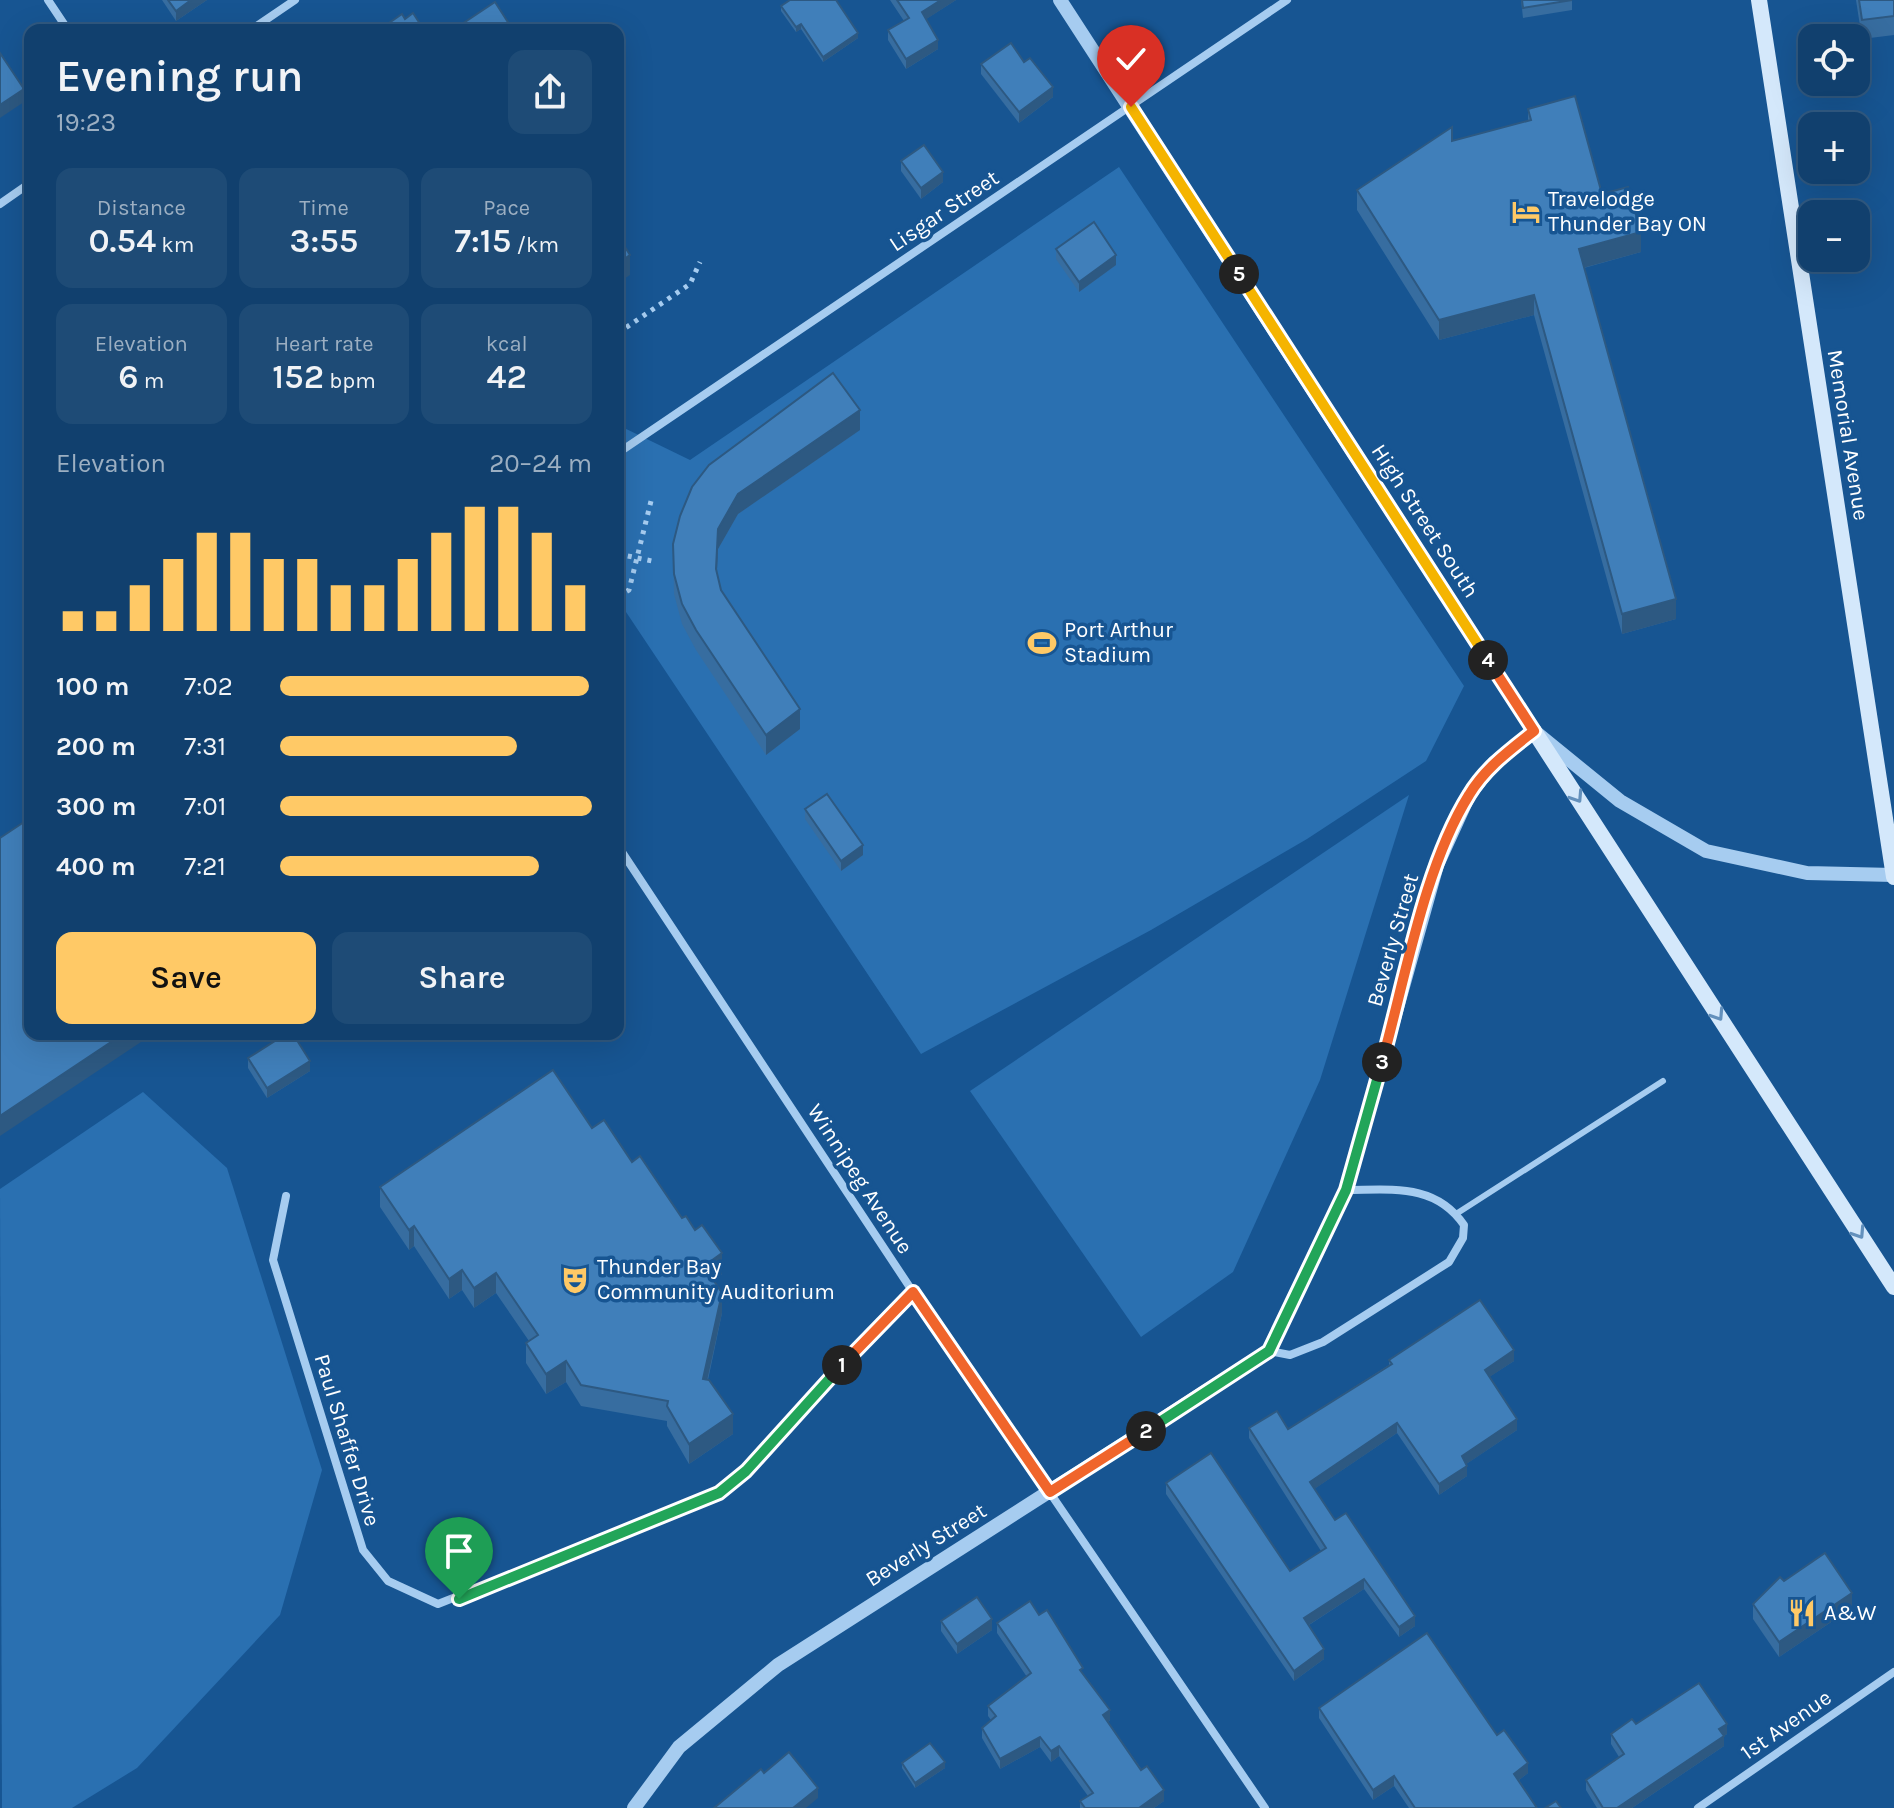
<!DOCTYPE html>
<html lang="en">
<head>
<meta charset="utf-8">
<style>
	:root { --surface:#11406e; --page:#1e4b76; --text:#f1f3f6; --muted:#9cafc2; --line:#305981; --accent:#ffc966 }
	body { margin:0; font-family:Karla,sans-serif; background:var(--page); color:var(--text); height:100vh; display:flex; flex-direction:column; font-size:30px; white-space:nowrap }
	* { box-sizing:border-box; margin:0 }
	p { font-size:26px; color:var(--muted) }
	.icon { flex:none; width:44px; height:44px; fill:none; stroke:currentColor; stroke-width:2; stroke-linecap:round; stroke-linejoin:round }
	.map { position:relative; flex:1; overflow:hidden }
	.drawer { position:absolute; left:24px; top:24px; width:600px; height:1016px; display:flex; flex-direction:column; background:var(--surface); border-radius:16px; box-shadow:0 8px 32px #0002,0 0 0 2px var(--line) }
	.drawer>* { flex:none }
	.fabs { position:absolute; left:1798px; top:24px; display:grid; gap:16px }
	.fabs a { display:grid; place-items:center; width:72px; height:72px; border-radius:16px; background:var(--surface); box-shadow:0 8px 32px #0002,0 0 0 2px var(--line); font-size:40px }
	.pin { position:absolute; display:grid; place-items:center; width:68px; height:68px; color:#fff; margin:-82px -34px; border-radius:50% 50% 50% 0; rotate:-45deg; box-shadow:0 0 8px #0007 }
	.pin .icon { rotate:45deg }
	.km { position:absolute; width:40px; height:40px; margin:-20px; border-radius:50%; background:#222; color:#fff; font-size:22px; line-height:40px; text-align:center }
	.round { display:grid; place-items:center; flex:none; width:84px; height:84px; border-radius:16px; background:var(--page) }
	.headline { display:flex; align-items:center; justify-content:space-between; height:136px; padding:0 32px }
	h1 { font-size:44px; font-weight:600; line-height:60px }
	.stats { display:grid; grid-template-columns:repeat(3,1fr); gap:12px; height:136px; padding:8px 32px }
	.stats div { display:grid; align-content:center; border-radius:16px; background:var(--page); text-align:center }
	.stats b { font-size:34px; font-weight:600 }
	.stats small { font-size:22px; font-weight:400 }
	.stats p { font-size:22px }
	.chart { height:224px; padding:16px 32px }
	.chart p { display:flex; justify-content:space-between }
	.chart svg { width:100%; height:144px; margin-top:8px; stroke:var(--accent); stroke-width:6 }
	.cta { display:flex; gap:16px; margin-top:auto; padding:16px 32px }
	.cta a { flex:1; height:92px; border-radius:16px; background:var(--accent); color:#111; font-size:32px; font-weight:600; line-height:92px; text-align:center }
	.cta a+a { background:var(--page); color:var(--text) }
	ul { padding:0 32px; list-style:none; font-size:26px }
	li { display:grid; grid-template-columns:128px 96px 1fr; align-items:center; height:60px }
	li i { height:20px; border-radius:10px; background:var(--accent) }
	.map>svg:first-child { display:block }
	.green { fill:#2a70b1 }
	.lines { fill:none; stroke-linecap:round; stroke-linejoin:round }
	.path { stroke:#a6ccf0; stroke-width:5; stroke-dasharray:4 6; stroke-linecap:butt }
	.service { stroke:#a6ccf0; stroke-width:6 }
	.minor { stroke:#a6ccf0; stroke-width:8 }
	.tertiary { stroke:#a6ccf0; stroke-width:14 }
	.secondary { stroke:#d4e8fb; stroke-width:16 }
	.wall { fill:#376da0 }
	.shaded-wall { fill:#2d5982 }
	.building { fill:#407fba; stroke:#2d5982; stroke-width:2 }
	.oneway { stroke:#6390bc }
	.split-1-casing { stroke:#fff; stroke-width:16 }
	.split-2-casing { stroke:#fff; stroke-width:16 }
	.split-3-casing { stroke:#fff; stroke-width:16 }
	.split-4-casing { stroke:#fff; stroke-width:16 }
	.split-5-casing { stroke:#fff; stroke-width:16 }
	.split-6-casing { stroke:#fff; stroke-width:16 }
	.split-1 { stroke:#22a559; stroke-width:10 }
	.split-2 { stroke:#f0652b; stroke-width:10 }
	.split-3 { stroke:#22a559; stroke-width:10 }
	.split-4 { stroke:#f0652b; stroke-width:10 }
	.split-5 { stroke:#f5b400; stroke-width:10 }
	.split-6 { stroke:#f5b400; stroke-width:10 }
	.labels { text-anchor:middle; dominant-baseline:central; stroke-width:7; stroke-linejoin:round; paint-order:stroke }
	.poi-label { font-size:22px; fill:#fff; stroke:#175592; text-anchor:start }
	.street-label { font-size:22px; fill:#fff; stroke:#175592 }
</style>
</head>
<body>
<div class="map">
<svg width="1894" height="1808" viewBox="0 0 1894 1808">
	<rect width="100%" height="100%" fill="#175592"/>
	<g class="green">
		<polygon points="1119,167 1464,686 1426,761 1307,839 1151,930 921,1054 618,600 618,425 690,460"/>
		<polygon points="1409,795 1320,1080 1233,1272 1141,1337 970,1091"/>
		<polygon points="143,1092 227,1168 322,1470 280,1615 137,1768 72,1808 2,1808 0,1189"/>
	</g>
	<g class="lines">
		<g class="path">
			<polyline points="618,333 690,284 700,262"/>
			<polyline points="618,554 652,561"/>
			<polyline points="618,596 629,590 652,497"/>
		</g>
		<polyline class="service" points="1456,1214 1663,1081"/>
		<g class="minor">
			<polyline points="48,0 68,30"/>
			<polyline points="251,30 295,0"/>
			<polyline points="0,204 30,183"/>
			<polyline points="621,451 1287,0"/>
			<polyline points="618,846 913,1292 1265,1808"/>
			<polyline points="286,1196 273,1260 363,1550 388,1581 438,1604 719,1493 746,1471 810,1397 913,1292"/>
			<path d="M 1269,1351 L 1290,1355 L 1323,1342 L 1449,1262 L 1463,1238 L 1464,1225 C 1435,1183 1392,1190 1346,1190"/>
			<polyline points="1698,1808 1894,1672"/>
		</g>
		<g class="tertiary">
			<polyline points="1060,0 1534,731 1620,801 1706,851 1807,873 1894,875"/>
			<polyline points="634,1808 679,1747 778,1665 1269,1351 1346,1190 1437,865 1469,795 1494,763 1534,731"/>
		</g>
		<g class="secondary">
			<polyline points="1759,0 1894,877"/>
			<polyline points="1534,731 1894,1287"/>
		</g>
	</g>
	<g class="wall">
		<polygon points="162,0 207,0 176,21"/>
		<polygon points="890,0 956,0 926,19 938,49 906,69 888,40 888,30 904,21"/>
		<polygon points="1521,0 1572,0 1572,10 1523,18"/>
		<polygon points="1856,0 1894,0 1894,35 1862,39"/>
		<polygon points="781,6 858,38 823,62 801,29 796,32 781,11"/>
		<polygon points="1024,62 1053,97 1019,123 981,74 981,64"/>
		<polygon points="1528,109 1602,194 1641,252 1584,268 1676,619 1622,634 1534,315 1439,340 1357,210 1357,190 1452,141 1528,121"/>
		<polygon points="901,161 943,182 921,199 901,171"/>
		<polygon points="1056,249 1116,265 1079,292 1056,259"/>
		<polygon points="860,430 738,514 718,549 717,573 721,590 800,729 766,755 696,650 682,624 674,594 673,544"/>
		<polygon points="805,809 863,855 841,871 805,819"/>
		<polygon points="248,1058 310,1071 267,1098 248,1068"/>
		<polygon points="592,1128 632,1162 722,1274 713,1280 722,1313 708,1380 733,1434 689,1464 667,1426 667,1421 581,1406 566,1382 546,1394 526,1363 526,1343 529,1341 496,1293 474,1308 462,1290 449,1299 414,1246 409,1250 380,1207 380,1187"/>
		<polygon points="1389,1360 1514,1361 1489,1377 1517,1430 1466,1464 1467,1476 1439,1495 1397,1433 1314,1489 1335,1520 1415,1626 1399,1637 1364,1589 1309,1625 1324,1659 1294,1681 1166,1494 1166,1483 1290,1571 1321,1551 1249,1438 1249,1428 1288,1429 1389,1365"/>
		<polygon points="1784,1581 1852,1608 1779,1657 1753,1619 1753,1604"/>
		<polygon points="941,1621 992,1630 957,1654 941,1631"/>
		<polygon points="997,1623 1083,1674 1110,1720 1108,1722 1164,1801 1154,1808 1080,1808 1080,1801 1088,1796 1059,1756 1051,1762 1040,1747 1000,1769 982,1738 982,1728 991,1720 988,1716 988,1706 1027,1677 997,1633"/>
		<polygon points="1319,1708 1497,1735 1528,1773 1519,1780 1537,1808 1409,1808 1394,1786 1373,1800 1319,1718"/>
		<polygon points="1636,1724 1727,1734 1724,1736 1724,1746 1632,1808 1597,1808 1586,1790 1586,1780 1619,1757 1611,1744 1611,1734"/>
		<polygon points="902,1763 945,1768 915,1788 902,1768"/>
	</g>
	<g class="shaded-wall">
		<polygon points="191,0 207,0 176,21 176,11"/>
		<polygon points="941,0 956,0 922,22 922,12"/>
		<polygon points="801,24 801,29 796,32 796,27"/>
		<polygon points="858,33 858,38 823,62 823,57"/>
		<polygon points="938,40 938,49 906,69 906,59"/>
		<polygon points="1053,87 1053,97 1019,123 1019,112"/>
		<polygon points="24,89 24,102 0,118 0,105"/>
		<polygon points="943,172 943,182 921,199 921,188"/>
		<polygon points="622,191 622,211 618,214 618,194"/>
		<polygon points="1641,232 1641,252 1579,269 1579,249"/>
		<polygon points="630,255 630,275 618,283 618,263"/>
		<polygon points="1116,255 1116,265 1079,292 1079,282"/>
		<polygon points="1534,295 1534,315 1439,340 1439,320"/>
		<polygon points="860,410 860,430 738,514 718,549 716,589 718,529 738,494"/>
		<polygon points="1676,599 1676,619 1622,634 1622,614"/>
		<polygon points="800,709 800,729 766,755 766,735"/>
		<polygon points="863,845 863,855 841,871 841,861"/>
		<polygon points="123,1034 153,1034 0,1136 0,1116"/>
		<polygon points="310,1061 310,1071 267,1098 267,1088"/>
		<polygon points="414,1226 414,1246 409,1250 409,1230"/>
		<polygon points="722,1253 722,1274 704,1286 704,1266"/>
		<polygon points="462,1270 462,1290 449,1299 449,1279"/>
		<polygon points="496,1273 496,1293 474,1308 474,1288"/>
		<polygon points="722,1293 722,1313 703,1399 703,1379"/>
		<polygon points="1514,1350 1514,1361 1485,1380 1485,1370"/>
		<polygon points="566,1361 566,1382 546,1394 546,1374"/>
		<polygon points="733,1414 733,1434 689,1464 689,1444"/>
		<polygon points="1517,1419 1517,1430 1462,1467 1462,1456"/>
		<polygon points="1397,1423 1397,1433 1310,1492 1310,1482"/>
		<polygon points="1467,1466 1467,1476 1439,1495 1439,1484"/>
		<polygon points="1364,1579 1364,1589 1304,1628 1304,1618"/>
		<polygon points="1852,1593 1852,1608 1779,1657 1779,1642"/>
		<polygon points="1415,1616 1415,1626 1399,1637 1399,1627"/>
		<polygon points="992,1619 992,1630 957,1654 957,1644"/>
		<polygon points="1324,1649 1324,1659 1294,1681 1294,1671"/>
		<polygon points="1110,1710 1110,1720 1103,1725 1103,1715"/>
		<polygon points="1727,1724 1727,1734 1724,1736 1724,1746 1632,1808 1617,1808"/>
		<polygon points="1040,1737 1040,1747 1000,1769 1000,1759"/>
		<polygon points="1059,1746 1059,1756 1051,1762 1051,1751"/>
		<polygon points="945,1762 945,1768 915,1788 915,1783"/>
		<polygon points="1528,1763 1528,1773 1514,1784 1514,1774"/>
		<polygon points="1394,1776 1394,1786 1373,1800 1373,1790"/>
		<polygon points="818,1788 818,1798 806,1808 793,1808"/>
		<polygon points="1164,1790 1164,1801 1154,1808 1139,1808"/>
	</g>
	<g class="building">
		<polygon points="168,0 191,0 176,11"/>
		<polygon points="790,0 836,0 858,33 823,57 801,24 796,27 781,6"/>
		<polygon points="897,0 941,0 922,12 938,40 906,59 888,30 909,18"/>
		<polygon points="1522,0 1572,0 1523,8"/>
		<polygon points="1859,0 1894,0 1894,16 1862,20"/>
		<polygon points="495,2 513,30 453,30"/>
		<polygon points="413,13 424,30 379,30 402,14 405,19"/>
		<polygon points="1011,43 1024,62 1030,58 1053,87 1019,112 981,64"/>
		<polygon points="0,53 24,89 0,105"/>
		<polygon points="1575,96 1602,194 1628,187 1641,232 1579,249 1676,599 1622,614 1534,295 1439,320 1357,190 1452,127 1452,141 1531,120 1528,109"/>
		<polygon points="924,145 943,172 921,188 901,161"/>
		<polygon points="1094,222 1116,255 1079,282 1056,249"/>
		<polygon points="618,236 630,255 618,263"/>
		<polygon points="833,373 860,410 738,494 718,529 716,569 721,590 800,709 766,735 696,630 682,604 674,574 673,544 680,516 692,487 709,465"/>
		<polygon points="827,794 863,845 841,861 805,809"/>
		<polygon points="30,818 30,1034 123,1034 0,1116 0,838"/>
		<polygon points="286,1034 293,1034 310,1061 267,1088 248,1058"/>
		<polygon points="553,1070 592,1128 604,1120 632,1162 640,1156 682,1218 686,1216 695,1230 702,1225 722,1253 704,1266 722,1293 703,1379 709,1380 733,1414 689,1444 667,1406 668,1401 581,1385 566,1361 546,1374 526,1343 538,1335 496,1273 474,1288 462,1270 449,1279 414,1226 409,1230 380,1187"/>
		<polygon points="1480,1300 1514,1350 1485,1370 1517,1419 1462,1456 1467,1466 1439,1484 1397,1423 1310,1482 1335,1520 1346,1513 1415,1616 1399,1627 1364,1579 1304,1618 1324,1649 1294,1671 1166,1483 1211,1453 1290,1571 1326,1548 1249,1428 1277,1411 1288,1429 1392,1364 1389,1360"/>
		<polygon points="1825,1553 1852,1593 1779,1642 1753,1604 1780,1577 1784,1581"/>
		<polygon points="977,1597 992,1619 957,1644 941,1621"/>
		<polygon points="1030,1601 1039,1615 1047,1610 1083,1668 1080,1670 1110,1710 1103,1715 1141,1770 1147,1766 1164,1790 1139,1808 1085,1808 1080,1801 1093,1793 1059,1746 1051,1751 1040,1737 1000,1759 982,1728 996,1716 988,1706 1031,1673 997,1623"/>
		<polygon points="1427,1633 1497,1735 1504,1730 1528,1763 1514,1774 1537,1808 1415,1808 1394,1776 1373,1790 1319,1708"/>
		<polygon points="1699,1683 1727,1724 1719,1729 1724,1736 1617,1808 1603,1808 1586,1780 1624,1754 1611,1734 1632,1719 1636,1724"/>
		<polygon points="930,1743 945,1762 915,1783 902,1763"/>
		<polygon points="789,1752 818,1788 793,1808 714,1808 761,1769 764,1773"/>
		<polygon points="1556,1801 1561,1808 1545,1808"/>
	</g>
	<defs><path id="oneway-chevron" d="M-2-3.5L2.5 0L-2 3.5" fill="none" stroke-width="1.6" stroke-linecap="round" stroke-linejoin="round" transform="scale(2)"/></defs>
	<g class="oneway">
		<use href="#oneway-chevron" transform="translate(1577 797) rotate(57)"/>
		<use href="#oneway-chevron" transform="translate(1718 1015) rotate(57)"/>
		<use href="#oneway-chevron" transform="translate(1859 1233) rotate(57)"/>
	</g>
	<g class="lines">
		<defs>
			<polyline id="split-1" points="459,1599 719,1493 746,1471 842,1365"/>
			<polyline id="split-2" points="842,1365 913,1292 1050,1492 1146,1431"/>
			<polyline id="split-3" points="1146,1431 1269,1351 1346,1190 1382,1062"/>
			<path id="split-4" d="M 1382,1062 C 1405,980 1424,867 1469,795 C 1485,768 1510,750 1534,731 L 1488,660"/>
			<polyline id="split-5" points="1239,274 1488,660"/>
			<polyline id="split-6" points="1131,107 1239,274"/>
		</defs>
		<use href="#split-1" class="split-1-casing"/>
		<use href="#split-2" class="split-2-casing"/>
		<use href="#split-3" class="split-3-casing"/>
		<use href="#split-4" class="split-4-casing"/>
		<use href="#split-5" class="split-5-casing"/>
		<use href="#split-6" class="split-6-casing"/>
		<use href="#split-1" class="split-1"/>
		<use href="#split-2" class="split-2"/>
		<use href="#split-3" class="split-3"/>
		<use href="#split-4" class="split-4"/>
		<use href="#split-5" class="split-5"/>
		<use href="#split-6" class="split-6"/>
	</g>
	<defs>
		<symbol id="hotel-bare" viewBox="-9 -9 18 18"><path d="M-6-4.5h1.5V1H6V5H4.5V3h-9V5H-6ZM-4 0a1.8 1.8 0 1 1 3.6 0ZM.5 0V-2.5h3Q6-2.5 6 0Z" fill="#ffc966" stroke="#175592" stroke-width="2.5" paint-order="stroke"/></symbol>
		<symbol id="stadium-bare" viewBox="-9 -9 18 18"><path d="M0-5a6.5 5 0 1 0 0 10a6.5 5 0 1 0 0-10ZM-3.5-1.8h7v3.6h-7Z" fill="#ffc966" stroke="#175592" stroke-width="2.5" paint-order="stroke"/></symbol>
		<symbol id="theatre-bare" viewBox="-9 -9 18 18"><path d="M-5-5.5Q0-4 5-5.5V0Q5 5 0 6Q-5 5-5 0ZM-3.3-2.5H-1v1.5H-3.3ZM1-2.5H3.3v1.5H1ZM-2.8 1Q0 5.5 2.8 1Z" fill="#ffc966" stroke="#175592" stroke-width="2.5" paint-order="stroke"/></symbol>
		<symbol id="restaurant-bare" viewBox="-9 -9 18 18"><path d="M-5-6h1v4h1v-4h1v4h1v-4h1v5L-1.5 .5V6h-2V.5L-5-1ZM5-6V6H3V1.5H1.5Q1.5-4 5-6Z" fill="#ffc966" stroke="#175592" stroke-width="2.5" paint-order="stroke"/></symbol>
	</defs>
	<g fill-rule="evenodd">
		<use href="#hotel-bare" x="1506" y="192" width="40" height="40"/>
		<use href="#stadium-bare" x="1022" y="623" width="40" height="40"/>
		<use href="#theatre-bare" x="555" y="1260" width="40" height="40"/>
		<use href="#restaurant-bare" x="1782" y="1593" width="40" height="40"/>
	</g>
	<g class="labels">
		<g class="poi-label">
			<text x="1548" y="199">Travelodge<tspan x="1548" dy="25">Thunder Bay ON</tspan></text>
			<text x="1064" y="630">Port Arthur<tspan x="1064" dy="25">Stadium</tspan></text>
			<text x="597" y="1267">Thunder Bay<tspan x="597" dy="25">Community Auditorium</tspan></text>
			<text x="1824" y="1613">A&amp;W</text>
		</g>
		<g class="street-label">
			<text transform="translate(944 211) rotate(-34)">Lisgar Street</text>
			<text transform="translate(1848 435) rotate(81)">Memorial Avenue</text>
			<text transform="translate(1425 521) rotate(57)">High Street South</text>
			<text transform="translate(1393 940) rotate(-74)">Beverly Street</text>
			<text transform="translate(860 1179) rotate(57)">Winnipeg Avenue</text>
			<text transform="translate(347 1440) rotate(73)">Paul Shaffer Drive</text>
			<text transform="translate(926 1545) rotate(-32)">Beverly Street</text>
			<text transform="translate(1786 1725) rotate(-35)">1st Avenue</text>
		</g>
	</g>
</svg>
<div class="fabs">
<a><svg class="icon" aria-label="locate" viewBox="0 0 24 24"><circle cx="12" cy="12" r="6"/><path d="M12 2v4M12 18v4M2 12h4M18 12h4"/></svg></a>
<a>+</a>
<a>−</a>
</div>
<div class="pin" style="left:459px;top:1599px;background:#1e9e55"><svg class="icon" aria-label="arrive" viewBox="0 0 24 24"><path d="M6 21V4h12l-3 4 3 4H6"/></svg></div>
<div class="pin" style="left:1131px;top:107px;background:#d93025"><svg class="icon" aria-label="check" viewBox="0 0 24 24"><path d="M5 12l5 5 9-10"/></svg></div>
<b class="km" style="left:842px;top:1365px">1</b>
<b class="km" style="left:1146px;top:1431px">2</b>
<b class="km" style="left:1382px;top:1062px">3</b>
<b class="km" style="left:1488px;top:660px">4</b>
<b class="km" style="left:1239px;top:274px">5</b>
<section class="drawer">
<div class="headline"><div><h1>Evening run</h1><p>19:23</p></div><a class="round"><svg class="icon" aria-label="share" viewBox="0 0 24 24"><path d="M12 15V3M7 8l5-5 5 5M5 13v7h14v-7"/></svg></a></div>
<div class="stats">
<div><p>Distance</p><b>0.54<small> km</small></b></div>
<div><p>Time</p><b>3:55</b></div>
<div><p>Pace</p><b>7:15<small> /km</small></b></div>
</div>
<div class="stats">
<div><p>Elevation</p><b>6<small> m</small></b></div>
<div><p>Heart rate</p><b>152<small> bpm</small></b></div>
<div><p>kcal</p><b>42</b></div>
</div>
<div class="chart"><p><span>Elevation</span>20–24 m</p>
<svg viewBox="0 0 160 44" preserveAspectRatio="none"><path d="M5 44V38M15 44V38M25 44V30M35 44V22M45 44V14M55 44V14M65 44V22M75 44V22M85 44V30M95 44V30M105 44V22M115 44V14M125 44V6M135 44V6M145 44V14M155 44V30"/></svg>
</div>
<ul>
<li><b>100 m</b>7:02<i style="width:99%"></i></li>
<li><b>200 m</b>7:31<i style="width:76%"></i></li>
<li><b>300 m</b>7:01<i style="width:100%"></i></li>
<li><b>400 m</b>7:21<i style="width:83%"></i></li>
</ul>
<div class="cta"><a>Save</a><a>Share</a></div>
</section>
</div>
</body>
</html>
